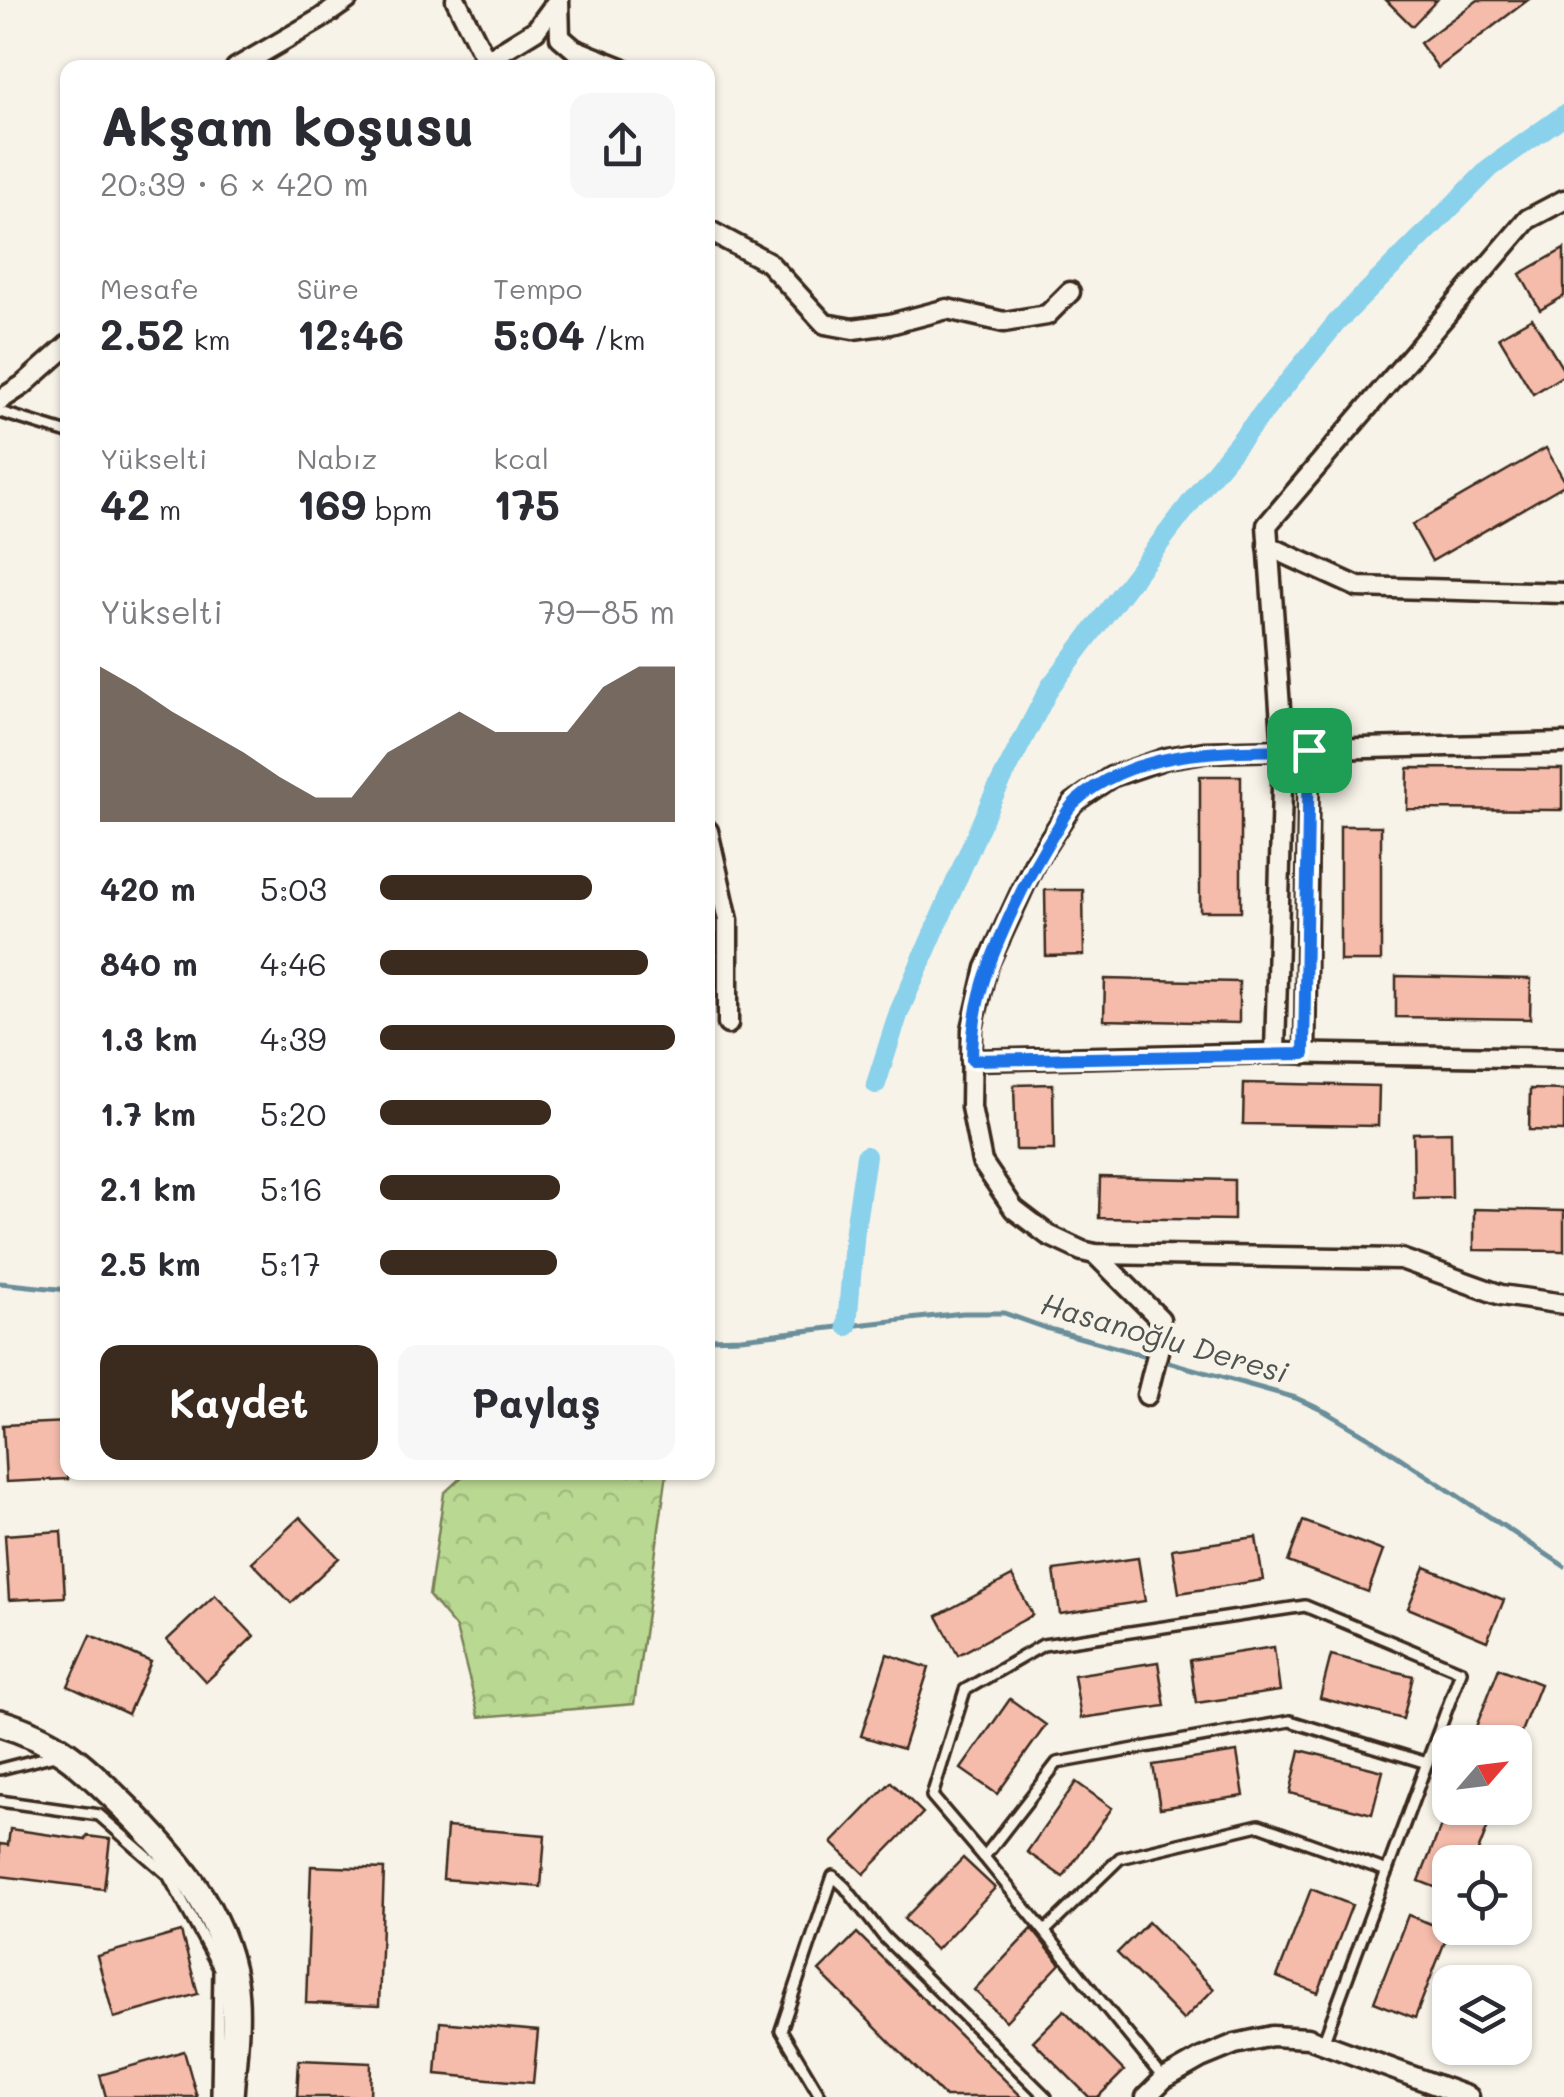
<!DOCTYPE html>
<html lang="tr">
<head>
<meta charset="utf-8">
<style>
	:root { --surface:#fff; --page:#f7f7f7; --text:#2b2b33; --muted:#7c7c81; --accent:#3b2a1e }
	body { margin:0; font-family:Mali,sans-serif; background:var(--page); color:var(--text); height:100vh; display:flex; flex-direction:column; font-size:38px; white-space:nowrap }
	* { box-sizing:border-box; margin:0 }
	p { font-size:32px; color:var(--muted) }
	.icon { flex:none; width:55px; height:55px; fill:none; stroke:currentColor; stroke-width:2; stroke-linecap:round; stroke-linejoin:round }
	.map { position:relative; flex:1; overflow:hidden }
	.drawer { position:absolute; left:60px; top:60px; width:655px; height:1420px; display:flex; flex-direction:column; background:var(--surface); border-radius:20px; box-shadow:0 2px 8px #0004 }
	.drawer>* { flex:none }
	.needle { width:65px; rotate:62deg }
	.fabs { position:absolute; left:1432px; top:1725px; display:grid; gap:20px }
	.fabs a { display:grid; place-items:center; width:100px; height:100px; border-radius:20px; background:var(--surface); box-shadow:0 2px 8px #0004; font-size:50px }
	.pin { position:absolute; display:grid; place-items:center; width:85px; height:85px; color:#fff; margin:-42px; border-radius:20px; box-shadow:0 5px 15px #0006 }
	.round { display:grid; place-items:center; flex:none; width:105px; height:105px; border-radius:20px; background:var(--page) }
	.headline { display:flex; align-items:center; justify-content:space-between; height:170px; padding:0 40px }
	h1 { font-size:55px; font-weight:700; line-height:75px }
	.figures { display:grid; grid-template-columns:repeat(3,1fr); gap:15px; height:170px; padding:10px 40px }
	.figures div { display:grid; align-content:center }
	.figures b { font-size:42px; font-weight:700 }
	.figures small { font-size:28px; font-weight:400 }
	.figures p { font-size:28px }
	.chart { height:280px; padding:20px 40px }
	.chart p { display:flex; justify-content:space-between }
	.chart svg { width:100%; height:180px; margin-top:10px; fill:var(--accent); opacity:.7 }
	.cta { display:flex; gap:20px; margin-top:auto; padding:20px 40px }
	.cta a { flex:1; height:115px; border-radius:20px; background:var(--accent); color:#fff; font-size:40px; font-weight:700; line-height:115px; text-align:center }
	.cta a+a { background:var(--page); color:var(--text) }
	ul { padding:0 40px; list-style:none; font-size:32px }
	li { display:grid; grid-template-columns:160px 120px 1fr; align-items:center; height:75px }
	li i { height:25px; border-radius:12px; background:var(--accent) }
	.map>svg:first-child { display:block }
	.forest { fill:url(#forest-crowns); stroke:#7a8158; stroke-width:2.5 }
	.lines { fill:none; stroke-linecap:round; stroke-linejoin:round }
	.stream { stroke:#6a8e9a; stroke-width:5 }
	.canal { stroke:#8ad1ec; stroke-width:20 }
	.building { fill:#f5bcac; stroke:#3b2a1e; stroke-width:2.5 }
	.lane-casing { stroke:#3b2a1e; stroke-width:16 }
	.street-casing { stroke:#3b2a1e; stroke-width:25 }
	.secondary-casing { stroke:#3b2a1e; stroke-width:32 }
	.lane { stroke:#f7f3e8; stroke-width:9 }
	.street { stroke:#f7f3e8; stroke-width:18 }
	.secondary { stroke:#f7f3e8; stroke-width:25 }
	.route-casing { stroke:#fff; stroke-width:20 }
	.route { stroke:#1a73e8; stroke-width:12 }
	.labels { text-anchor:middle; dominant-baseline:central; stroke-width:8; stroke-linejoin:round; paint-order:stroke }
	.water-label { font-size:30px; font-style:italic; fill:#4f5452; stroke:#f7f3e8 }
</style>
</head>
<body>
<div class="map">
<svg width="1564" height="2097" viewBox="0 0 1564 2097">
	<defs>
		<pattern id="forest-crowns" width="20" height="18" patternUnits="userSpaceOnUse" patternTransform="scale(2.5)"><rect width="20" height="18" fill="#b9d891"/><path d="M2 6a3 3 0 1 1 6 0M12 15a3 3 0 1 1 6 0" fill="none" stroke="#a0ba7d"/></pattern>
	</defs>
	<rect width="100%" height="100%" fill="#f7f3e8"/>
	<filter id="ink" filterUnits="userSpaceOnUse"><feTurbulence type="fractalNoise" baseFrequency=".01" numOctaves="2"/><feDisplacementMap in="SourceGraphic" scale="20" xChannelSelector="R" yChannelSelector="G"/><feConvolveMatrix kernelMatrix="1 2 1 2 8 2 1 2 1" color-interpolation-filters="sRGB"/></filter>
	<g filter="url(#ink)">
		<polygon class="forest" points="466,1473 667,1473 634,1704 479,1717 456,1628 429,1596 444,1493"/>
		<g class="lines">
			<g class="stream">
				<polyline points="0,1283 68,1290"/>
				<polyline points="708,1339 741,1338 963,1313 1004,1313 1046,1328 1150,1357"/>
				<polyline points="1161,1360 1296,1398 1326,1412 1370,1438 1564,1566"/>
			</g>
			<g class="canal">
				<polyline points="876,1084 899,1012 991,801 1050,687 1204,485 1337,322 1491,167 1564,115"/>
				<polyline points="847,1326 855,1229 866,1156"/>
			</g>
		</g>
		<g class="building">
			<polygon points="1386,0 1437,0 1412,26"/>
			<polygon points="1478,0 1528,0 1438,68 1420,43"/>
			<polygon points="1564,249 1564,296 1540,310 1520,274"/>
			<polygon points="1532,318 1564,371 1564,375 1533,394 1499,337"/>
			<polygon points="1546,448 1564,480 1564,485 1432,561 1412,525"/>
			<polygon points="1408,768 1562,769 1562,810 1407,809"/>
			<rect x="1200" y="776" width="41" height="135"/>
			<rect x="1340" y="826" width="41" height="135"/>
			<polygon points="1045,890 1083,890 1084,955 1046,956"/>
			<polygon points="1396,976 1531,979 1530,1019 1396,1017"/>
			<polygon points="1105,979 1239,982 1239,1023 1104,1020"/>
			<polygon points="1244,1083 1379,1086 1378,1126 1243,1124"/>
			<polygon points="1053,1084 1054,1150 1016,1150 1014,1085"/>
			<polygon points="1530,1089 1564,1090 1564,1131 1529,1130"/>
			<polygon points="1451,1132 1452,1198 1414,1199 1413,1133"/>
			<polygon points="1100,1177 1234,1180 1234,1220 1099,1218"/>
			<polygon points="1474,1209 1564,1211 1564,1251 1474,1250"/>
			<polygon points="68,1422 68,1479 6,1482 3,1425"/>
			<polygon points="300,1517 339,1558 291,1603 252,1562"/>
			<polygon points="1303,1521 1383,1551 1368,1592 1288,1562"/>
			<polygon points="61,1531 65,1597 9,1600 5,1535"/>
			<polygon points="1256,1537 1263,1580 1179,1593 1172,1549"/>
			<polygon points="1138,1558 1145,1601 1060,1614 1054,1570"/>
			<polygon points="1425,1567 1504,1600 1487,1641 1408,1608"/>
			<polygon points="1012,1576 1033,1615 958,1655 937,1616"/>
			<polygon points="215,1595 254,1636 206,1682 167,1640"/>
			<polygon points="91,1635 151,1662 128,1714 68,1686"/>
			<polygon points="1274,1647 1280,1691 1196,1703 1190,1660"/>
			<polygon points="887,1654 929,1668 903,1749 861,1736"/>
			<polygon points="1331,1655 1413,1676 1403,1719 1320,1698"/>
			<polygon points="1158,1662 1165,1706 1081,1718 1074,1675"/>
			<polygon points="1499,1668 1540,1684 1517,1742 1470,1742"/>
			<polygon points="1010,1699 1046,1725 997,1794 961,1769"/>
			<polygon points="1300,1750 1383,1771 1372,1814 1290,1793"/>
			<polygon points="1237,1752 1244,1796 1160,1808 1153,1765"/>
			<polygon points="891,1782 923,1813 864,1874 832,1843"/>
			<polygon points="1076,1782 1112,1808 1063,1877 1027,1852"/>
			<polygon points="1448,1808 1495,1808 1474,1862 1450,1862 1450,1893 1419,1881"/>
			<polygon points="447,1827 545,1835 541,1887 443,1879"/>
			<polygon points="10,1829 86,1840 87,1836 110,1839 104,1889 0,1876 0,1844 8,1845"/>
			<polygon points="963,1858 995,1888 936,1950 904,1919"/>
			<polygon points="311,1866 384,1869 379,2006 306,2003"/>
			<polygon points="1311,1889 1352,1905 1318,1993 1277,1977"/>
			<polygon points="1408,1915 1449,1931 1415,2018 1374,2002"/>
			<polygon points="1148,1922 1214,1989 1183,2020 1117,1953"/>
			<polygon points="1032,1929 1060,1964 1006,2021 974,1990"/>
			<polygon points="181,1932 198,1994 114,2018 97,1956"/>
			<polygon points="857,1933 1022,2097 945,2097 819,1971"/>
			<polygon points="1064,2010 1124,2071 1098,2097 1089,2097 1033,2041"/>
			<polygon points="440,2022 538,2031 533,2083 436,2074"/>
			<polygon points="184,2051 197,2097 106,2097 100,2075"/>
			<polygon points="299,2060 371,2063 370,2097 297,2097"/>
		</g>
		<g class="lines">
			<defs>
				<g id="lane">
					<polyline points="0,412 68,433"/>
					<polyline points="0,1769 55,1755"/>
					<polyline points="0,1801 99,1815 168,1875 219,1968 217,2097"/>
					<polyline points="984,1857 1057,1763 1290,1721 1427,1763"/>
					<polyline points="1045,1931 1120,1858 1259,1825 1387,1871"/>
					<polyline points="1164,2079 984,1857 932,1796 965,1690 1043,1645 1305,1606 1461,1671 1323,2043"/>
					<polyline points="821,2097 781,2030 833,1876 845,1887 884,1937 1046,2097"/>
				</g>
				<g id="street">
					<polyline points="456,0 486,60"/>
					<polyline points="559,0 560,37 574,49 622,68"/>
					<polyline points="236,68 320,19 347,0"/>
					<polyline points="474,68 536,30 558,0"/>
					<polyline points="708,230 768,262 825,324 853,329 890,324 947,309 1004,322 1047,315 1070,292"/>
					<polyline points="0,400 23,385 68,345"/>
					<polyline points="1268,546 1358,587 1564,593"/>
					<polyline points="1564,743 1204,752 1167,758 1111,777 1073,803 1035,862 986,968 972,1029 971,1107 982,1162 1014,1209 1048,1235 1082,1251 1095,1254 1401,1259 1501,1295 1564,1304"/>
					<polyline points="708,831 728,920 728,1024"/>
					<polyline points="1275,1053 1283,750 1267,525 1528,219 1564,200"/>
					<polyline points="1305,1054 1309,749"/>
					<polyline points="972,1060 1275,1053 1564,1058"/>
					<polyline points="1095,1254 1160,1319 1159,1347 1147,1395"/>
					<polyline points="1146,2097 1164,2079 1201,2058 1235,2044 1272,2036 1308,2038 1469,2097"/>
				</g>
				<path id="secondary" d="M 0,1723 C 60,1741 82,1765 126,1808 C 176,1858 221,1909 233,1981 C 239,2018 232,2060 230,2097"/>
			</defs>
			<use href="#lane" class="lane-casing"/>
			<use href="#street" class="street-casing"/>
			<use href="#secondary" class="secondary-casing"/>
			<use href="#lane" class="lane"/>
			<use href="#street" class="street"/>
			<use href="#secondary" class="secondary"/>
		</g>
	</g>
	<g class="lines" filter="url(#ink)">
		<defs>
			<path id="route" d="M 1309,750 L 1304,1054 L 972,1060 C 972,1000 989,961 1014,907 C 1027,879 1041,853 1058,827 C 1063,818 1068,808 1075,802 C 1137,746 1232,751 1309,750 Z"/>
		</defs>
		<use href="#route" class="route-casing"/>
		<use href="#route" class="route"/>
	</g>
	<g class="labels">
		<g class="water-label">
			<text transform="translate(1165 1337) rotate(16)">Hasanoğlu Deresi</text>
		</g>
	</g>
</svg>
<div class="fabs">
<a><svg class="needle" viewBox="-14 -14 28 28"><path d="M0-13l5 13h-10z" fill="#e53935"/><path d="M0 13l5-13h-10z" fill="#7c7c81"/></svg></a>
<a><svg class="icon" aria-label="locate" viewBox="0 0 24 24"><circle cx="12" cy="12" r="6"/><path d="M12 2v4M12 18v4M2 12h4M18 12h4"/></svg></a>
<a><svg class="icon" aria-label="layers" viewBox="0 0 24 24"><path d="M12 4l9 5-9 5-9-5zM3 14l9 5 9-5"/></svg></a>
</div>
<div class="pin" style="left:1309px;top:750px;background:#1e9e55"><svg class="icon" aria-label="arrive" viewBox="0 0 24 24"><path d="M6 21V4h12l-3 4 3 4H6"/></svg></div>
<section class="drawer">
<div class="headline"><div><h1>Akşam koşusu</h1><p>20:39 · 6 × 420 m</p></div><a class="round"><svg class="icon" aria-label="share" viewBox="0 0 24 24"><path d="M12 15V3M7 8l5-5 5 5M5 13v7h14v-7"/></svg></a></div>
<div class="figures">
<div><p>Mesafe</p><b>2.52<small> km</small></b></div>
<div><p>Süre</p><b>12:46</b></div>
<div><p>Tempo</p><b>5:04<small> /km</small></b></div>
</div>
<div class="figures">
<div><p>Yükselti</p><b>42<small> m</small></b></div>
<div><p>Nabız</p><b>169<small> bpm</small></b></div>
<div><p>kcal</p><b>175</b></div>
</div>
<div class="chart"><p><span>Yükselti</span>79–85 m</p>
<svg viewBox="0 0 160 44" preserveAspectRatio="none"><path d="M0 44V6L10 11L20 17L30 22L40 27L50 33L60 38L70 38L80 27L90 22L100 17L110 22L120 22L130 22L140 11L150 6L160 6V44z"/></svg>
</div>
<ul>
<li><b>420 m</b>5:03<i style="width:72%"></i></li>
<li><b>840 m</b>4:46<i style="width:91%"></i></li>
<li><b>1.3 km</b>4:39<i style="width:100%"></i></li>
<li><b>1.7 km</b>5:20<i style="width:58%"></i></li>
<li><b>2.1 km</b>5:16<i style="width:61%"></i></li>
<li><b>2.5 km</b>5:17<i style="width:60%"></i></li>
</ul>
<div class="cta"><a>Kaydet</a><a>Paylaş</a></div>
</section>
</div>
</body>
</html>
